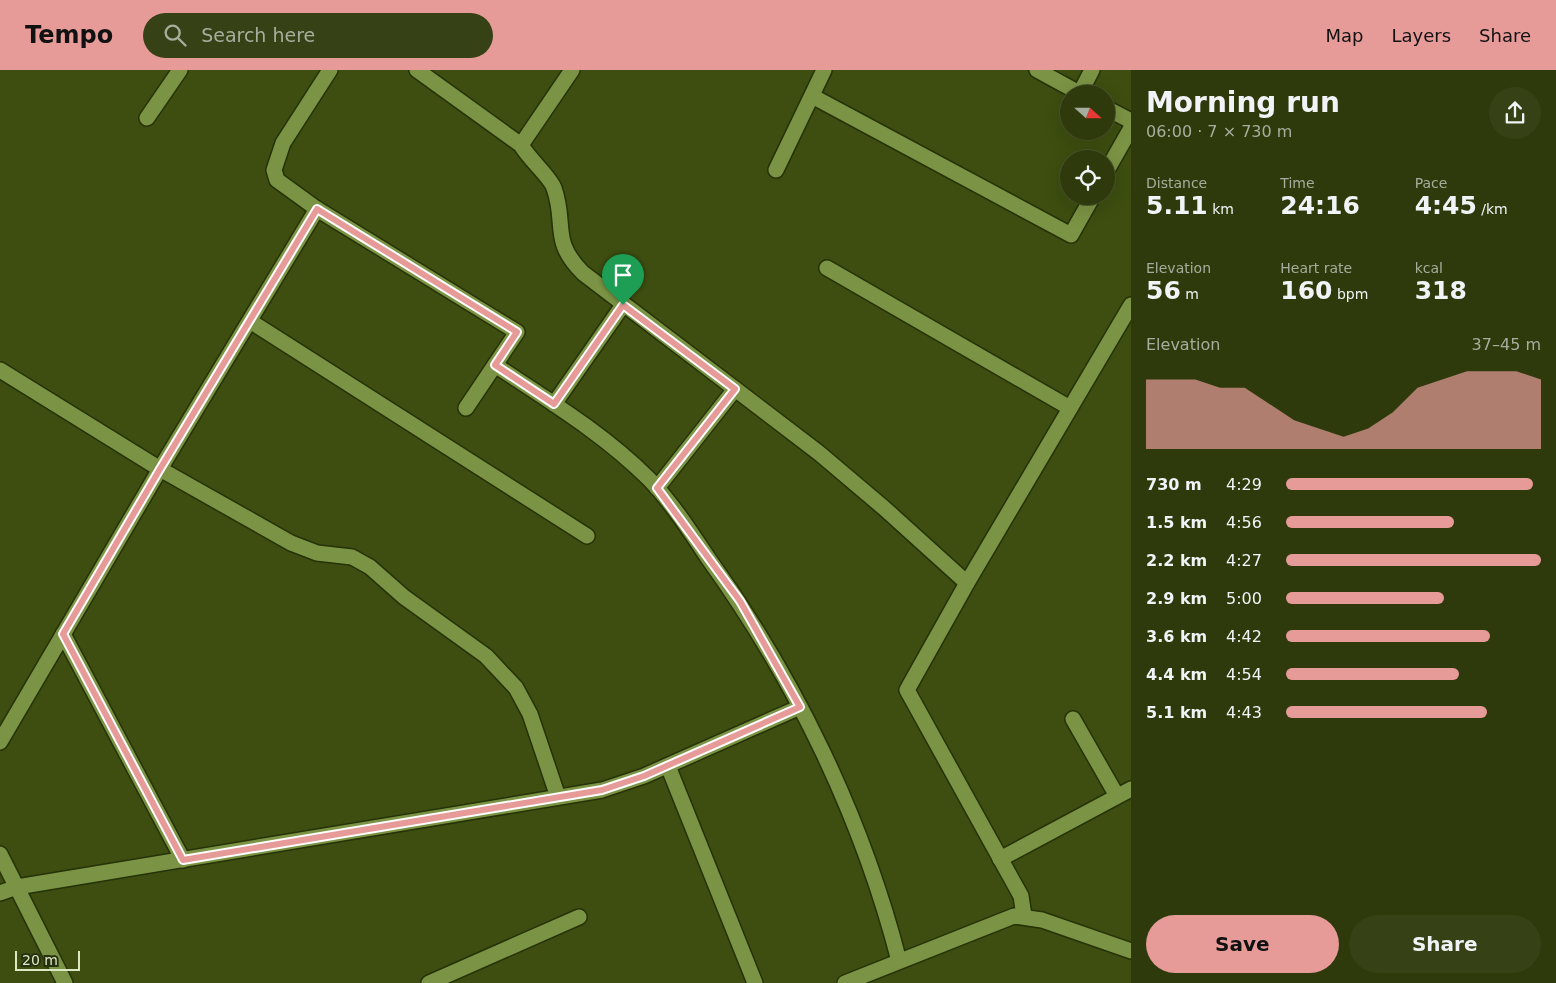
<!DOCTYPE html>
<html lang="en">
<head>
<meta charset="utf-8">
<style>
	:root { --surface:#2e3a0c; --page:#364115; --text:#f1f3f6; --muted:#a7ad9d; --line:#49542d; --accent:#e69b98 }
	body { margin:0; font-family:"DejaVu Sans",sans-serif; background:var(--page); color:var(--text); height:100vh; display:flex; flex-direction:column; font-size:19px; white-space:nowrap }
	* { box-sizing:border-box; margin:0 }
	p { font-size:16px; color:var(--muted) }
	.icon { flex:none; width:28px; height:28px; fill:none; stroke:currentColor; stroke-width:2; stroke-linecap:round; stroke-linejoin:round }
	.map { position:relative; flex:1; overflow:hidden }
	.details { display:flex; flex-direction:column; background:var(--surface); width:425px }
	.details>* { flex:none }
	.needle { width:32px; rotate:111deg }
	.fabs { position:absolute; left:1060px; top:15px; display:grid; gap:10px }
	.fabs a { display:grid; place-items:center; width:55px; height:55px; border-radius:50%; background:var(--surface); box-shadow:0 5px 20px #0002,0 0 0 1px var(--line); font-size:25px }
	.scale { position:absolute; left:15px; bottom:12px; width:65px; box-sizing:border-box; padding-left:5px; border:2px solid #dae9c1; border-top:0; font-size:14px; line-height:18px; white-space:nowrap; color:#dae9c1; -webkit-text-stroke:4px #273110; paint-order:stroke }
	.pin { position:absolute; display:grid; place-items:center; width:42px; height:42px; color:#fff; margin:-51px -21px; border-radius:50% 50% 50% 0; rotate:-45deg; box-shadow:0 0 5px #0007 }
	.pin .icon { rotate:45deg }
	.round { display:grid; place-items:center; flex:none; width:52px; height:52px; border-radius:26px; background:var(--page) }
	.overview { display:flex; align-items:center; justify-content:space-between; height:85px; padding:0 15px }
	h1 { font-size:28px; font-weight:800; line-height:38px }
	.figures { display:grid; grid-template-columns:repeat(3,1fr); gap:8px; height:85px; padding:5px 15px }
	.figures div { display:grid; align-content:center }
	.figures b { font-size:25px; font-weight:800 }
	.figures small { font-size:14px; font-weight:400 }
	.figures p { font-size:14px }
	.chart { height:140px; padding:10px 15px }
	.chart p { display:flex; justify-content:space-between }
	.chart svg { width:100%; height:90px; margin-top:5px; fill:var(--accent); opacity:.7 }
	.cta { display:flex; gap:10px; margin-top:auto; padding:10px 15px }
	.cta a { flex:1; height:58px; border-radius:30px; background:var(--accent); color:#111; font-size:20px; font-weight:800; line-height:58px; text-align:center }
	.cta a+a { background:var(--page); color:var(--text) }
	ul { padding:0 15px; list-style:none; font-size:16px }
	li { display:grid; grid-template-columns:80px 60px 1fr; align-items:center; height:38px }
	li i { height:12px; border-radius:6px; background:var(--accent) }
	header { display:flex; align-items:center; gap:30px; box-sizing:border-box; height:70px; padding:0 25px; background:var(--accent); color:#111 }
	header strong { font-size:24px }
	nav { display:flex; gap:28px; margin-inline-start:auto; font-size:18px }
	.search { width:350px; height:45px; background:var(--page); display:flex; align-items:center; gap:12px; box-sizing:border-box; padding:0 18px; border-radius:28px; color:var(--muted); font-size:19px }
	main { display:flex; flex:1; min-height:0 }
	.map>svg:first-child { display:block }
	.lines { fill:none; stroke-linecap:round; stroke-linejoin:round }
	.minor-casing { stroke:#263207; stroke-width:18 }
	.tertiary-casing { stroke:#263207; stroke-width:18 }
	.minor { stroke:#7b9344; stroke-width:15 }
	.tertiary { stroke:#7b9344; stroke-width:15 }
	.route-casing { stroke:#fff; stroke-width:10 }
	.route { stroke:#e69b98; stroke-width:6 }
</style>
</head>
<body>
<header>
<strong>Tempo</strong>
<div class="search"><svg class="icon" aria-label="search" viewBox="0 0 24 24"><circle cx="10" cy="10" r="6"/><path d="M15 15l6 6"/></svg>Search here</div>
<nav><a>Map</a><a>Layers</a><a>Share</a></nav>
</header>
<main>
<div class="map">
<svg width="1131" height="913" viewBox="0 0 1131 913">
	<rect width="100%" height="100%" fill="#3d4e10"/>
	<g class="lines">
		<defs>
			<g id="minor">
				<polyline points="330,0 283,73 274,100 277,110 317,139 517,262 466,338"/>
				<path d="M 417,0 L 521,75 C 529,89 551,108 554,118 C 567,155 550,170 583,203 L 819,383 L 884,438 L 967,513"/>
				<polyline points="1037,0 1081,24"/>
				<polyline points="1080,23 1092,0"/>
				<polyline points="812,26 1071,165 1093,126"/>
				<polyline points="1106,38 1131,51"/>
				<polyline points="147,48 180,0"/>
				<polyline points="521,75 572,0"/>
				<polyline points="776,100 824,0"/>
				<polyline points="1106,102 1131,58"/>
				<polyline points="827,198 1070,338"/>
				<polyline points="250,251 587,466"/>
				<path d="M 495,295 C 548,330 604,364 649,409 C 672,433 690,461 708,488 C 795,609 862,747 899,891"/>
				<polyline points="0,300 160,399 291,473 317,483 352,487 370,497 404,527 486,586 516,618 530,644 558,727"/>
				<polyline points="554,334 623,235"/>
				<polyline points="657,418 735,319"/>
				<polyline points="63,564 183,790"/>
				<polyline points="1073,649 1117,726"/>
				<polyline points="0,672 160,399 317,139"/>
				<polyline points="668,696 755,913"/>
				<polyline points="1000,789 1131,719"/>
				<polyline points="0,823 17,817 602,720 644,706 800,637"/>
				<polyline points="1024,846 1021,826 907,620 967,513 1131,235"/>
				<polyline points="429,913 579,847"/>
				<polyline points="845,913 1014,846 1042,850 1131,881"/>
			</g>
			<polyline id="tertiary" points="0,784 65,913"/>
		</defs>
		<use href="#minor" class="minor-casing"/>
		<use href="#tertiary" class="tertiary-casing"/>
		<use href="#minor" class="minor"/>
		<use href="#tertiary" class="tertiary"/>
	</g>
	<g class="lines">
		<defs>
			<polygon id="route" points="317,139 517,262 495,295 554,334 623,235 735,319 657,418 740,531 800,637 644,706 602,720 183,790 63,564 160,399"/>
		</defs>
		<use href="#route" class="route-casing"/>
		<use href="#route" class="route"/>
	</g>
</svg>
<div class="fabs">
<a><svg class="needle" viewBox="-14 -14 28 28"><path d="M0-13l5 13h-10z" fill="#e53935"/><path d="M0 13l5-13h-10z" fill="#a7ad9d"/></svg></a>
<a><svg class="icon" aria-label="locate" viewBox="0 0 24 24"><circle cx="12" cy="12" r="6"/><path d="M12 2v4M12 18v4M2 12h4M18 12h4"/></svg></a>
</div>
<div class="scale">20 m</div>
<div class="pin" style="left:623px;top:235px;background:#1e9e55"><svg class="icon" aria-label="arrive" viewBox="0 0 24 24"><path d="M6 21V4h12l-3 4 3 4H6"/></svg></div>
</div>
<section class="details">
<div class="overview"><div><h1>Morning run</h1><p>06:00 · 7 × 730 m</p></div><a class="round"><svg class="icon" aria-label="share" viewBox="0 0 24 24"><path d="M12 15V3M7 8l5-5 5 5M5 13v7h14v-7"/></svg></a></div>
<div class="figures">
<div><p>Distance</p><b>5.11<small> km</small></b></div>
<div><p>Time</p><b>24:16</b></div>
<div><p>Pace</p><b>4:45<small> /km</small></b></div>
</div>
<div class="figures">
<div><p>Elevation</p><b>56<small> m</small></b></div>
<div><p>Heart rate</p><b>160<small> bpm</small></b></div>
<div><p>kcal</p><b>318</b></div>
</div>
<div class="chart"><p><span>Elevation</span>37–45 m</p>
<svg viewBox="0 0 160 44" preserveAspectRatio="none"><path d="M0 44V10L10 10L20 10L30 14L40 14L50 22L60 30L70 34L80 38L90 34L100 26L110 14L120 10L130 6L140 6L150 6L160 10V44z"/></svg>
</div>
<ul>
<li><b>730 m</b>4:29<i style="width:97%"></i></li>
<li><b>1.5 km</b>4:56<i style="width:66%"></i></li>
<li><b>2.2 km</b>4:27<i style="width:100%"></i></li>
<li><b>2.9 km</b>5:00<i style="width:62%"></i></li>
<li><b>3.6 km</b>4:42<i style="width:80%"></i></li>
<li><b>4.4 km</b>4:54<i style="width:68%"></i></li>
<li><b>5.1 km</b>4:43<i style="width:79%"></i></li>
</ul>
<div class="cta"><a>Save</a><a>Share</a></div>
</section>
</main>
</body>
</html>
